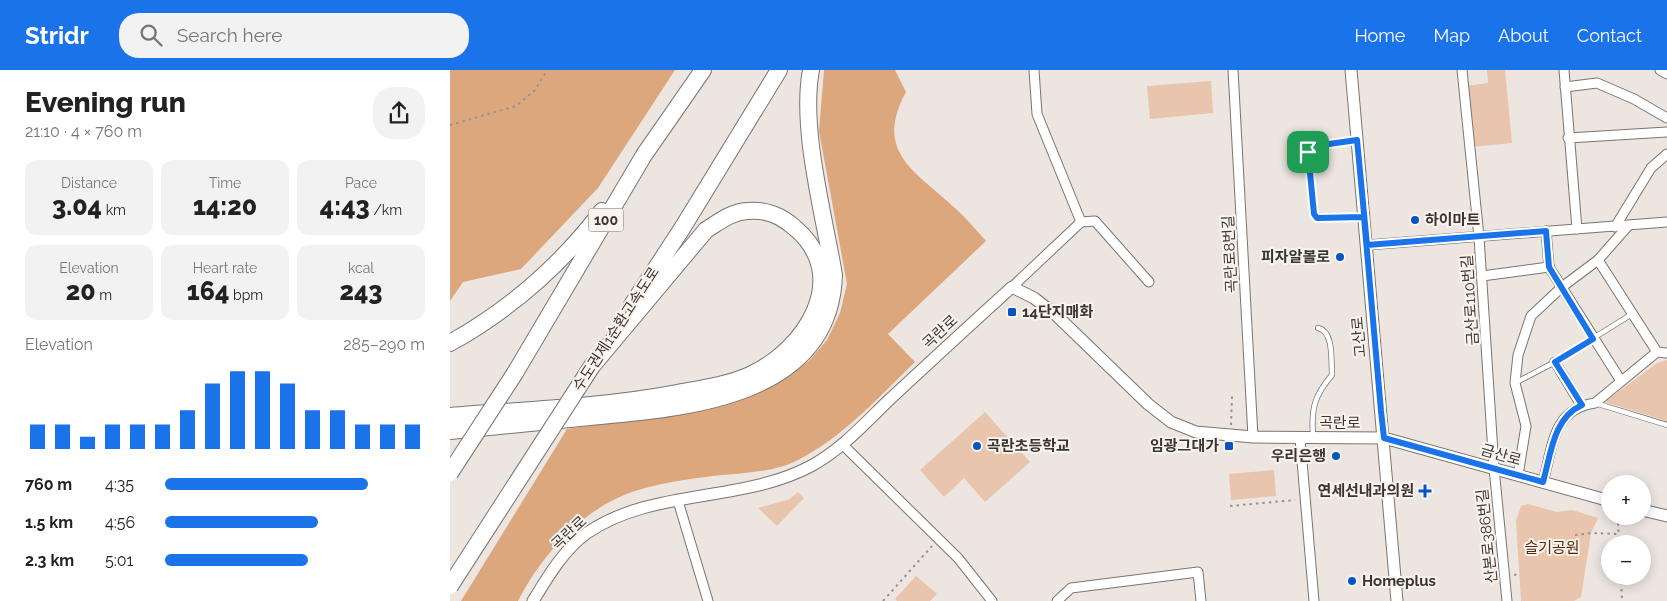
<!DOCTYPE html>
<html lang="en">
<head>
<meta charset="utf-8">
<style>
	:root { --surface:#fff; --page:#f2f2f2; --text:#222; --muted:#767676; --accent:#1a73e8 }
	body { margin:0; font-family:Raleway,"Noto Sans KR",sans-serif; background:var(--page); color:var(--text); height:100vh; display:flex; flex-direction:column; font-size:19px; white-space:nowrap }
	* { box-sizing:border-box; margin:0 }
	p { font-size:16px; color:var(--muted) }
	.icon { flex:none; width:28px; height:28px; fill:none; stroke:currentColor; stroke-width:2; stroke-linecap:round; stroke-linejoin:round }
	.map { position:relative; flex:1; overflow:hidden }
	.drawer { display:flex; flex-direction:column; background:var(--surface); width:450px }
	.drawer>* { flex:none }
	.buttons { position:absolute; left:1151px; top:405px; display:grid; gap:10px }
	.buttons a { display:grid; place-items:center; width:50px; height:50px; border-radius:50%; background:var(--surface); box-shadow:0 2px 12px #0003; font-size:25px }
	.pin { position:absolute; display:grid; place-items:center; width:42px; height:42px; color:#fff; margin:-21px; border-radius:10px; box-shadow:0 2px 8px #0006 }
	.round { display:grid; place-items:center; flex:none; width:52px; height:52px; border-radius:20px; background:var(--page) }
	.summary { display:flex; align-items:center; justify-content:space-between; height:85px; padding:0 25px }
	h1 { font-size:28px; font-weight:800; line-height:38px }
	.figures { display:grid; grid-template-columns:repeat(3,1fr); gap:8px; height:85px; padding:5px 25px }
	.figures div { display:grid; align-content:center; border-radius:12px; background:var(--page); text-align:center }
	.figures b { font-size:25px; font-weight:800 }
	.figures small { font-size:14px; font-weight:400 }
	.figures p { font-size:14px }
	.chart { height:140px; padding:10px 25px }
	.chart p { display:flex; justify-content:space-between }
	.chart svg { width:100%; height:90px; margin-top:5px; stroke:var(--accent); stroke-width:6 }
	ul { padding:0 25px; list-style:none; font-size:16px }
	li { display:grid; grid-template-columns:80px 60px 1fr; align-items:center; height:38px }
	li i { height:12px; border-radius:6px; background:var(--accent) }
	header { display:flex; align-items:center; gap:30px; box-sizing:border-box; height:70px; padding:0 25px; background:var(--accent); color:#fff }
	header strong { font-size:24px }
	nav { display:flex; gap:28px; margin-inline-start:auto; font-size:18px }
	.search { width:350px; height:45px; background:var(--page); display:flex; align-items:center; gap:12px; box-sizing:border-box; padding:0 18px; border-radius:20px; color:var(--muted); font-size:19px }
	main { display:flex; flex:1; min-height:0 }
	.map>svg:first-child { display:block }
	.green { fill:#e8c5ac }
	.forest { fill:#dda77d }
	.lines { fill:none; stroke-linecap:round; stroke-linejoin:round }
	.service-casing { stroke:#7b746f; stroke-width:6 }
	.minor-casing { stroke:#7b746f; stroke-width:11 }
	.tertiary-casing { stroke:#7b746f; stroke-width:13 }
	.motorway-casing { stroke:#7b746f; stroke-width:18 }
	.path { stroke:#98928f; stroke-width:2; stroke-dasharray:2.5 4; stroke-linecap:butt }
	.service { stroke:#fff; stroke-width:4.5 }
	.minor { stroke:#fff; stroke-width:9 }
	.tertiary { stroke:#fff; stroke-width:11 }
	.motorway { stroke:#fff; stroke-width:16 }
	.motorway-bridge-casing { stroke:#7b746f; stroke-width:18; stroke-linecap:butt }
	.motorway-bridge { stroke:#fff; stroke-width:16 }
	.route-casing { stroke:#fff; stroke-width:10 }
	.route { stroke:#1a73e8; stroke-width:6 }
	.poi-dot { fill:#0756c0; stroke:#faf2ed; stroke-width:2 }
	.labels { text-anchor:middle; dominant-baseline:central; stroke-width:4; stroke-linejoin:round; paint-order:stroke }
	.shield { fill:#faf2ed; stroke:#726e6b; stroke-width:1 }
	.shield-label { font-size:14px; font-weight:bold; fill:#383533 }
	.poi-label { font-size:15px; font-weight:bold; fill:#383533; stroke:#faf2ed; text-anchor:start }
	.street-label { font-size:15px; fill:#383533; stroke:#faf2ed }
	.park-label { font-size:15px; fill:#4f2b0a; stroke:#faf2ed }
</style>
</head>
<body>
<header>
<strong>Stridr</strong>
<div class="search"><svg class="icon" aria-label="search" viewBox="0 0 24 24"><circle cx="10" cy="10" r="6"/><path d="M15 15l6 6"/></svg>Search here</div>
<nav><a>Home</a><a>Map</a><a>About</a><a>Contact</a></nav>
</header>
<main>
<section class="drawer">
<div class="summary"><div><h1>Evening run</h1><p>21:10 · 4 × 760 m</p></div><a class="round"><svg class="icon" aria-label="share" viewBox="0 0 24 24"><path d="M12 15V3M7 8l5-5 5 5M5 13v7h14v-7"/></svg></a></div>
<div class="figures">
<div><p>Distance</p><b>3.04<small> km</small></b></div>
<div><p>Time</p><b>14:20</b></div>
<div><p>Pace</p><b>4:43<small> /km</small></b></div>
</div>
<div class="figures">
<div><p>Elevation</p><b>20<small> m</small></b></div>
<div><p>Heart rate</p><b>164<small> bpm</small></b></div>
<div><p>kcal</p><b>243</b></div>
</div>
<div class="chart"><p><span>Elevation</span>285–290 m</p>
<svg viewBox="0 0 160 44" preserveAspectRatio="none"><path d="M5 44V32M15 44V32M25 44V38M35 44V32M45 44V32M55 44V32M65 44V25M75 44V12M85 44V6M95 44V6M105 44V12M115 44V25M125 44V25M135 44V32M145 44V32M155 44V32"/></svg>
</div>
<ul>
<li><b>760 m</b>4:35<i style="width:78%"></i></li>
<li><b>1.5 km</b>4:56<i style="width:59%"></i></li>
<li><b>2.3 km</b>5:01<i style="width:55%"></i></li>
</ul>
</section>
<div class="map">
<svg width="1217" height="531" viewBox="0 0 1217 531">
	<rect width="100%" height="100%" fill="#ede5e0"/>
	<g class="green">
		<polygon points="1037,0 1055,0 1062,73 1021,77 1016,16 1038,13"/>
		<polygon points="761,11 763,43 700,49 697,16"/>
		<polygon points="1217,290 1217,351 1155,332 1207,293"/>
		<polygon points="535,342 580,392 535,432 514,408 494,427 470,400"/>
		<polygon points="824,400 826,426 781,430 779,404"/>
		<polygon points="348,422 354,428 327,456 308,438 340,429"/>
		<polygon points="1078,434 1107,442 1122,440 1148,448 1141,463 1131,527 1124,531 1071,531 1066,451 1071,436"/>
		<polygon points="466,506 487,524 480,531 447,531 445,529"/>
	</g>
	<g class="forest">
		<polygon points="0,0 225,0 148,118 71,199 13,212 0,231"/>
		<path d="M 374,0 L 445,0 L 456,22 C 422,84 469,103 507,140 C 517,149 526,160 536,171 L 438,264 L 465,292 C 429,327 393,367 348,390 C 323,403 290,403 263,406 C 237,409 212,413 188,420 C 135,436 92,484 68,531 L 11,531 L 117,359 L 256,339 L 301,326 L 335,308 L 359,291 L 377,270 L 390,243 L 397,214 L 369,61 Z"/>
	</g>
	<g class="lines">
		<defs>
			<g id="service">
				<polyline points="905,71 865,76 858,82 864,144 867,148 912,147"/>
				<polyline points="1065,313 1105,292 1182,244"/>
				<polyline points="1145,333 1217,355"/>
				<path d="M 863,366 C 861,339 864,326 882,305 C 881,291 884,261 868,258"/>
			</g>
			<g id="minor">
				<polyline points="783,0 803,367"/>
				<polyline points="1012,0 1029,167 1044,398 1057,531"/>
				<polyline points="1114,0 1127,159"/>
				<polyline points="1210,0 1217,4"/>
				<polyline points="1115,17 1147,13 1184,29 1217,48"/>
				<polyline points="1118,68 1217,62"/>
				<polyline points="631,152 645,151 699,212"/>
				<polyline points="1165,157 1201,98 1217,84"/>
				<polyline points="1096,161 1099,197"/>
				<polyline points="917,175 1217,152"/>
				<polyline points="1148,190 1207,282"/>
				<polyline points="1032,206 1099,197 1171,311"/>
				<polyline points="562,217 631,152 587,44 584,0"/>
				<polyline points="1105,292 1131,335"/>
				<polyline points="850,368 864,531"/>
				<polyline points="392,374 508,488 542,531"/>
				<polyline points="1068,405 1076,356 1065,313 1068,285 1081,246 1112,217 1148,190 1178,156"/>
				<path d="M 1093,412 C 1103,377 1102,339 1145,333 L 1207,282 L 1217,283"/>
				<polyline points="228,431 258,531"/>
				<polyline points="607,531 621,518 748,502 751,531"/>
			</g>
			<g id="tertiary">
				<polyline points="901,0 947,531"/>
				<polyline points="1192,440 1217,446"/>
				<path d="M 83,531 C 97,508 114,479 137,463 C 202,418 292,433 361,396 C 391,380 415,353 439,330 C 480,292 521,254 562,217 L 584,228 L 606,245 L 698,334 L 721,352 L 746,362 L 803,367 L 934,368 L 1160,431"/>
			</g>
			<g id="motorway">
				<polyline points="182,235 233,157 329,0"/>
				<path d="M 0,273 C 59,240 111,195 152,141"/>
				<polyline points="65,303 194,85 253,0"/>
				<path d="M 0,346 C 75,340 152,337 227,323 C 250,319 278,315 300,305 C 355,280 403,207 345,158 C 332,146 315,139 297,141 C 281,142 269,152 256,160 L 142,296"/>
				<path d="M 0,361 C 47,356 93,352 140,347 C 234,338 380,329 384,205 C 374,145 350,58 361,0"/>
			</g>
		</defs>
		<use href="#service" class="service-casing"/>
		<use href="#minor" class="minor-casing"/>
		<use href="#tertiary" class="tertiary-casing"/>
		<use href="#motorway" class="motorway-casing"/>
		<g class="path">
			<polyline points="0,55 66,36 85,20 97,0"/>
			<polyline points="781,355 782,326"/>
			<polyline points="780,436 845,430"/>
			<polyline points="1168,453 1169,474"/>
			<polyline points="1125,465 1141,463 1168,464"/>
			<polyline points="1064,505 1069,504"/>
			<polyline points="1171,506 1172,531"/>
			<polyline points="433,531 482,476"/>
		</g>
		<use href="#service" class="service"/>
		<use href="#minor" class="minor"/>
		<use href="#tertiary" class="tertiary"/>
		<use href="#motorway" class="motorway"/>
		<defs>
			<g id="motorway-bridge">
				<polyline points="0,403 65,303"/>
				<polyline points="0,516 142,296"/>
			</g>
		</defs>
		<use href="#motorway-bridge" class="motorway-bridge-casing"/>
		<use href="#motorway-bridge" class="motorway-bridge"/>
	</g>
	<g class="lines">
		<defs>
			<path id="route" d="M 858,82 L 864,144 L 867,148 L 914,147 L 931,341 L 934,368 L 1093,412 C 1101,384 1103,348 1132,335 L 1105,292 L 1143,269 L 1099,197 L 1096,161 L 917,175 L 907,70 L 865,76 L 858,82"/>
		</defs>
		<use href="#route" class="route-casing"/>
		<use href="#route" class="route"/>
	</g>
	<g class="poi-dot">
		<circle cx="965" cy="150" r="5"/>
		<circle cx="890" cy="187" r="5"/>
		<rect x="557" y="237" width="10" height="10" rx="2.5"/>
		<circle cx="527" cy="376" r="5"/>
		<rect x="774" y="371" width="10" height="10" rx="2.5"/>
		<circle cx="886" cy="386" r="5"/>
		<path d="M972.5 413.5h5v5h5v5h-5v5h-5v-5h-5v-5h5z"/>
		<circle cx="902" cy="511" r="5"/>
	</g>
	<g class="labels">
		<rect class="shield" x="138.5" y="138.5" width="35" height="23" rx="4"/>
		<g class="shield-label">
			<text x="156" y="150">100</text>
		</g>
		<g class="poi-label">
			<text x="975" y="150">하이마트</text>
			<text x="880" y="187" text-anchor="end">피자알볼로</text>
			<text x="572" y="242">14단지매화</text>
			<text x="537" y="376">곡란초등학교</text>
			<text x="769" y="376" text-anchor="end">임광그대가</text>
			<text x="876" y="386" text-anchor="end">우리은행</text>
			<text x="964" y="421" text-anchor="end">연세선내과의원</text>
			<text x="912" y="511">Homeplus</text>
		</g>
		<g class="street-label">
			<text transform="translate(780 184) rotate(-93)">곡란로8번길</text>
			<text transform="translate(1020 230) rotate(-94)">금산로110번길</text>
			<text transform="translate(166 259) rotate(-57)">수도권제1순환고속도로</text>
			<text transform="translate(490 262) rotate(-43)">곡란로</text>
			<text transform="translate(909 267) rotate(-95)">고산로</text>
			<text x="890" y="353">곡란로</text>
			<text transform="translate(1051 385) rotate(16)">금산로</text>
			<text transform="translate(119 463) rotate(-43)">곡란로</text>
			<text transform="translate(1037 466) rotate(-96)">산본로386번길</text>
		</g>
		<g class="park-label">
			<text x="1102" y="478">슬기공원</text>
		</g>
	</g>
</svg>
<div class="buttons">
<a>+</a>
<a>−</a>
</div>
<div class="pin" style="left:858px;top:82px;background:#1e9e55"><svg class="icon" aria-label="arrive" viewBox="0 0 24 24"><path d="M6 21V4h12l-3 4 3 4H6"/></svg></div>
</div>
</main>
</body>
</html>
